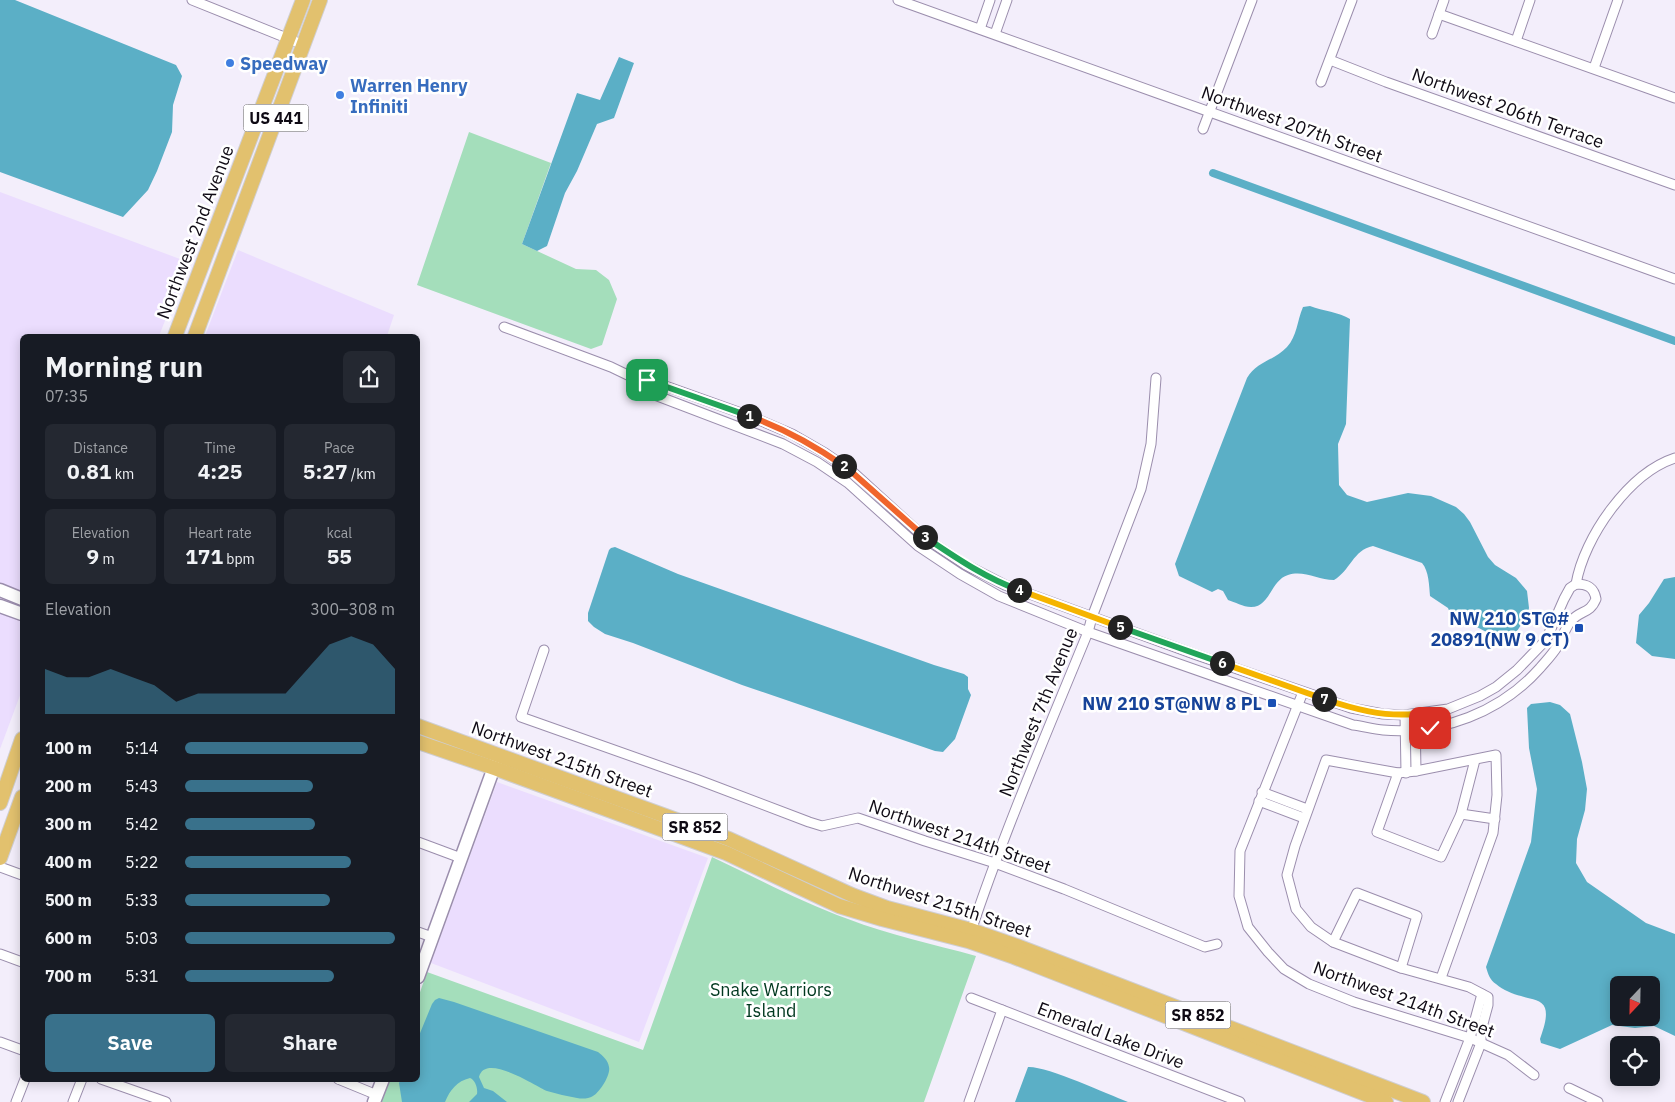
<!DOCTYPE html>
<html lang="en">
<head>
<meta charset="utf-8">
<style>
	:root { --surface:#171b24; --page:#242831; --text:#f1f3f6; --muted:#9ea1a6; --accent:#39718b }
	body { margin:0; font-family:"IBM Plex Sans",sans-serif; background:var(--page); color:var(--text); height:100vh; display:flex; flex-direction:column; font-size:19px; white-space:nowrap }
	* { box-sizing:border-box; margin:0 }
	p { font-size:16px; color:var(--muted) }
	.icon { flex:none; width:28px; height:28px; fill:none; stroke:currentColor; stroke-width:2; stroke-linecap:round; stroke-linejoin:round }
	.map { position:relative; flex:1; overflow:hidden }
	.details { position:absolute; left:20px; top:334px; width:400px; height:748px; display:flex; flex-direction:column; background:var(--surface); border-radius:8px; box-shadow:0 2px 12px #0003 }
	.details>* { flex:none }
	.needle { width:32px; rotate:202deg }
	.tools { position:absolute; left:1610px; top:976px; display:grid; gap:10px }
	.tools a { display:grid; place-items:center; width:50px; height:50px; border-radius:8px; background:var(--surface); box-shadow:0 2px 12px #0003; font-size:25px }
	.pin { position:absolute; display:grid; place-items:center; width:42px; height:42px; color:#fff; margin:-21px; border-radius:10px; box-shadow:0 2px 8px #0006 }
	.km { position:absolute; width:25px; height:25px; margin:-12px; border-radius:50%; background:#222; color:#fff; font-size:14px; line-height:25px; text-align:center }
	.round { display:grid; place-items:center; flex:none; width:52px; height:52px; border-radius:8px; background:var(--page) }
	.headline { display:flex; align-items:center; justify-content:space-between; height:85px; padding:0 25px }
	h1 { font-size:28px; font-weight:800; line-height:38px }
	.stats { display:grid; grid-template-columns:repeat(3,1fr); gap:8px; height:85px; padding:5px 25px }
	.stats div { display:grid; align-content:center; border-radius:8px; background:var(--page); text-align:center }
	.stats b { font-size:21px; font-weight:800 }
	.stats small { font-size:14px; font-weight:400 }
	.stats p { font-size:14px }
	.chart { height:140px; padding:10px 25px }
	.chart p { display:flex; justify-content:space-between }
	.chart svg { width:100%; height:90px; margin-top:5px; fill:var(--accent); opacity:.7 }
	.button { display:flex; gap:10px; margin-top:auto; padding:10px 25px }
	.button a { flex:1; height:58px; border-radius:8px; background:var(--accent); color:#fff; font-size:20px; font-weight:800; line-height:58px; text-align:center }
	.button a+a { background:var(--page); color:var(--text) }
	ul { padding:0 25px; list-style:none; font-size:16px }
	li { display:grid; grid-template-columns:80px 60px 1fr; align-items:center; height:38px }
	li i { height:12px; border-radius:6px; background:var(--accent) }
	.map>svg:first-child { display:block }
	.built { fill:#ebddfe }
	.green { fill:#a4debb }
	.water { fill:#5bafc6; fill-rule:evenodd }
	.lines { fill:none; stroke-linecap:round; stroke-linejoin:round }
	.canal { stroke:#5bafc6; stroke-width:8 }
	.street-casing { stroke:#9b8ead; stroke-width:11 }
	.secondary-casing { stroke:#9b8ead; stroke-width:15 }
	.primary-casing { stroke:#cfced0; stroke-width:16 }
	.street { stroke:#fff; stroke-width:9 }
	.secondary { stroke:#fff; stroke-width:12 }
	.primary { stroke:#e2c16e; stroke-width:14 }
	.split-1-casing { stroke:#fff; stroke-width:10 }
	.split-2-casing { stroke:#fff; stroke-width:10 }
	.split-3-casing { stroke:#fff; stroke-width:10 }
	.split-4-casing { stroke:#fff; stroke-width:10 }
	.split-5-casing { stroke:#fff; stroke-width:10 }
	.split-6-casing { stroke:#fff; stroke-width:10 }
	.split-7-casing { stroke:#fff; stroke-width:10 }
	.split-8-casing { stroke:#fff; stroke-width:10 }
	.split-1 { stroke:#22a559; stroke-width:6 }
	.split-2 { stroke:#f0652b; stroke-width:6 }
	.split-3 { stroke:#f0652b; stroke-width:6 }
	.split-4 { stroke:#22a559; stroke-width:6 }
	.split-5 { stroke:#f5b400; stroke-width:6 }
	.split-6 { stroke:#22a559; stroke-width:6 }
	.split-7 { stroke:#f5b400; stroke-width:6 }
	.split-8 { stroke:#f5b400; stroke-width:6 }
	.shop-dot { fill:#3f7fe0; stroke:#fff; stroke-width:2 }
	.transit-dot { fill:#1a4fb4; stroke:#fff; stroke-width:2 }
	.labels { text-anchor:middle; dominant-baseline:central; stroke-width:5; stroke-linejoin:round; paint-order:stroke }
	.shield { fill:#fff; stroke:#57545a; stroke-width:1 }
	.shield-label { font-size:16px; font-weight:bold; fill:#0f0a14 }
	.shop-label { font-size:18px; font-weight:bold; fill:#366cbe; stroke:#fff; text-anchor:start }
	.street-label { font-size:18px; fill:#0f0a14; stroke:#fff }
	.transit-label { font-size:18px; font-weight:bold; fill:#164399; stroke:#fff; text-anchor:end }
	.park-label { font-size:18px; fill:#00381f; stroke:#fff }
</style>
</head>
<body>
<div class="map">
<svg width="1675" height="1102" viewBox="0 0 1675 1102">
	<rect width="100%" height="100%" fill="#f3eefb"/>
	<g class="built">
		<polygon points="0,192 188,262 159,336 22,336 22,690 0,749"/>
		<polygon points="238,250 394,315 387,336 205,336"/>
		<polygon points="497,782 708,858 639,1042 431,963"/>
	</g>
	<g class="green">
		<polygon points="469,132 551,163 522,244 576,269 596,270 609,280 617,299 602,345 591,349 417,285"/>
		<path d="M 712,857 C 757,878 801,902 848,919 C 889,935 933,944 976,956 L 924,1102 L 380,1102 L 389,1079 L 418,1079 L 418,998 L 427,972 L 643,1050 Z"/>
	</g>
	<g class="water">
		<polygon points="0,0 15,0 176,65 182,76 173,105 172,132 157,171 148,190 123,217 0,172"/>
		<polygon points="619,57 634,63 614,118 597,124 577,171 565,193 547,246 537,251 522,244 577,93 600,100"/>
		<path d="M 1310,306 C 1323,311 1339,312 1350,319 L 1346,424 L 1338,444 L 1339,485 L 1347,495 L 1367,502 L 1408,493 L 1431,496 L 1456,507 L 1464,514 L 1470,522 L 1488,557 L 1495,565 L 1516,578 L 1527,591 L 1529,608 L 1527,616 L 1515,634 L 1511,638 L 1504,639 L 1496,637 L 1450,613 L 1448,608 L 1430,596 C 1429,586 1429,571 1422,563 L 1373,546 C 1353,550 1350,571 1334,580 C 1318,580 1304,570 1288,575 C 1271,580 1270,607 1251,607 C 1243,607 1235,602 1228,600 L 1223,591 L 1218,589 L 1212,592 L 1179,576 L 1175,564 L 1247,378 C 1257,361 1274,361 1287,347 C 1297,336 1297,321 1303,307 Z"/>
		<polygon points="615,547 678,574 934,665 964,674 968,677 968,689 971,695 955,739 943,752 935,751 742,685 633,643 605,634 594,627 588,621 588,613 609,550 611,548"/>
		<polygon points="1675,577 1675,659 1652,656 1636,643 1639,615 1649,603 1664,579"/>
		<path d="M 1550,702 L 1560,705 L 1570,714 L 1582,762 L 1587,789 L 1585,810 L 1577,839 L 1576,863 L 1587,882 L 1646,923 L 1675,934 L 1675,1036 L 1654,1026 L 1635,1028 L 1612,1025 L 1560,1049 L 1541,1043 L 1540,1039 C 1543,1030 1548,1017 1545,1008 C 1542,999 1528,999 1521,996 C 1513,994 1503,990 1496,984 C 1490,980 1488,974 1486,967 L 1531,842 L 1537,789 L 1529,748 L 1527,708 L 1531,704 ZM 1619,985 L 1651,985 L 1651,1018 L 1619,1018 Z"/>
		<path d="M 439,998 L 454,1002 L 598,1052 C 603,1056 608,1060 609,1067 C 611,1075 599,1093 593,1096 C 588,1099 582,1099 577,1098 C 567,1096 557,1094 547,1091 C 535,1086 485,1052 479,1077 L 484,1088 L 493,1091 L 507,1102 L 469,1102 L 477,1094 C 478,1088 475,1080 470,1078 C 457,1081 450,1090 445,1102 L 402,1102 L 399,1083 L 401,1079 L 418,1079 L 418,1038 L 432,1004 L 435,1000 Z"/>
		<path d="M 1028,1067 C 1047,1066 1107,1094 1128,1102 L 1015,1102 Z"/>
	</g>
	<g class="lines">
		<polyline class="canal" points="1213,173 1675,341"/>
		<defs>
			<g id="street">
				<polyline points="192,0 304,45"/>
				<polyline points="898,0 1675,279"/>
				<polyline points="1439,14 1675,98"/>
				<polyline points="980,29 990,0"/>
				<polyline points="995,34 1007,0"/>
				<polyline points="1432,34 1444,0"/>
				<polyline points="1516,41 1530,0"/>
				<polyline points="1330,60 1386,82 1675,185"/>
				<polyline points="1594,68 1618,0"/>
				<polyline points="1321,82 1352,0"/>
				<polyline points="1203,129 1252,0"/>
				<path d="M 504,327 L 611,367 L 638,380 L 647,380 L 671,388 L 752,417 L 792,434 L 825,453 L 854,473 L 924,537 L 966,565 L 1005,585 L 1194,654 L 1351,708 L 1383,714 L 1405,715 L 1448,709 L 1480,696 L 1496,687 L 1517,670 L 1546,640 L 1564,599 L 1570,588 L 1576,584 C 1587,584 1594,587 1596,599 C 1590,614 1580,610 1571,621 C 1565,628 1562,639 1557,647 C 1552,655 1545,662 1540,668 C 1501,712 1441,735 1383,730 C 1373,729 1362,726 1353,725 L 1088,632 L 999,596 L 960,574 L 918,546 L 848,483 L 817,462 L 783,444 L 647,392 L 638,380"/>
				<path d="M 1576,584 C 1584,537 1629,473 1675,458"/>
				<polyline points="544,650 521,717 696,779 809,822 822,826 858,818 925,841 995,863 1064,889 1205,947 1217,944"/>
				<polyline points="1303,692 1240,851 1239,896 1248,927 1268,952 1284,969 1309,984 1354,1002 1470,1038 1508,1055 1534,1075"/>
				<polyline points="1415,714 1416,771"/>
				<polyline points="1405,715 1406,773"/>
				<polyline points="1398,773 1377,832 1441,857 1461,814 1475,760"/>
				<polyline points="1262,792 1307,809"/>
				<polyline points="1259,801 1304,818"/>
				<polyline points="1461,814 1495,819"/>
				<polyline points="418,842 461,858"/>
				<polyline points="0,867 22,875"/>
				<polyline points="418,932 432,937"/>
				<path d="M 970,934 C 1004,832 1047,732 1088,632 L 1092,617 L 1141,489 L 1151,444 L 1156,378"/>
				<polyline points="1333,942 1357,893 1417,916 1401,968"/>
				<polyline points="0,954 22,962"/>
				<polyline points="1441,978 1493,833 1497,795 1496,755 1416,771 1398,773 1326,760 1295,846 1287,875 1296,909 1311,927 1333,942 1401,968 1469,987 1488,997 1488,1005 1481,1031 1481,1043 1458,1102"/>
				<polyline points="971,998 1240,1102"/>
				<polyline points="0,1042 22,1050"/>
				<polyline points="101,1079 166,1102"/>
				<polyline points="338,1079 377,1095"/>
				<polyline points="1569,1088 1598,1102"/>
				<polyline points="16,1102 25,1079"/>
				<polyline points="73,1102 82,1079"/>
				<polyline points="969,1102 1002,1010"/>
				<polyline points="1445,1102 1470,1038 1482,994"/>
			</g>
			<g id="secondary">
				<polyline points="0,590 22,599"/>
				<polyline points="0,606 22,614"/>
				<polyline points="418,977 497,759"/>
				<polyline points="374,1102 383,1079"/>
			</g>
			<g id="primary">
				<polyline points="175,336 303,0"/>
				<polyline points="195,336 320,0"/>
				<polyline points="418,726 729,839 852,895 887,908 971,930 1017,946 1423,1102"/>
				<polyline points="418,742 494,768 726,853 839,906 882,919 968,941 1014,957 1386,1102"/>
				<polyline points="0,803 22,739"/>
				<polyline points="0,858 22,797"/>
			</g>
		</defs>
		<use href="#street" class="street-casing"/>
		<use href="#secondary" class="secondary-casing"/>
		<use href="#primary" class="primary-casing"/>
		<use href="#street" class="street"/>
		<use href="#secondary" class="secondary"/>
		<use href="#primary" class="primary"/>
	</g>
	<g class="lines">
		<defs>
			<polyline id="split-1" points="647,380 749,416"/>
			<path id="split-2" d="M 749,416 C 783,428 814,445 844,466"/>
			<polyline id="split-3" points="844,466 854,474 925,537"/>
			<path id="split-4" d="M 925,537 C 955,557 985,578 1019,590"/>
			<polyline id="split-5" points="1019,590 1120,627"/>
			<polyline id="split-6" points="1120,627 1222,663"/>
			<polyline id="split-7" points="1222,663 1324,699"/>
			<path id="split-8" d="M 1324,699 C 1354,709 1383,717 1415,714 L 1416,729 L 1430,728"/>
		</defs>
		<use href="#split-1" class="split-1-casing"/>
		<use href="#split-2" class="split-2-casing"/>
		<use href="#split-3" class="split-3-casing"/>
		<use href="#split-4" class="split-4-casing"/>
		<use href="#split-5" class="split-5-casing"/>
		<use href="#split-6" class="split-6-casing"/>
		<use href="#split-7" class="split-7-casing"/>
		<use href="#split-8" class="split-8-casing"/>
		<use href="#split-1" class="split-1"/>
		<use href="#split-2" class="split-2"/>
		<use href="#split-3" class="split-3"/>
		<use href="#split-4" class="split-4"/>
		<use href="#split-5" class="split-5"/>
		<use href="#split-6" class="split-6"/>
		<use href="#split-7" class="split-7"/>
		<use href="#split-8" class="split-8"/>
	</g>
	<g class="shop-dot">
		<circle cx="230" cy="63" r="5"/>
		<circle cx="340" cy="95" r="5"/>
	</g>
	<g class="transit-dot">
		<rect x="1574" y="623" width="10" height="10" rx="2.5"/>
		<rect x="1267" y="698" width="10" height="10" rx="2.5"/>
	</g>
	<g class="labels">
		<g class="shield">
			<rect x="243.5" y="104.5" width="65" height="27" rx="4"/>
			<rect x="662.5" y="813.5" width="65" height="27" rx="4"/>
			<rect x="1165.5" y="1001.5" width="65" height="27" rx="4"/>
		</g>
		<g class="shield-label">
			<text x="276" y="118">US 441</text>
			<text x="695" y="827">SR 852</text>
			<text x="1198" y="1015">SR 852</text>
		</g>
		<g class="shop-label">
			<text x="240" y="63">Speedway</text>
			<text x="350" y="85">Warren Henry<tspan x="350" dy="21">Infiniti</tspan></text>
		</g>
		<g class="street-label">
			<text transform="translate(1508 108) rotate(20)">Northwest 206th Terrace</text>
			<text transform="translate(1292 124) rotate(20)">Northwest 207th Street</text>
			<text transform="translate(195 232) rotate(-69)">Northwest 2nd Avenue</text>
			<text transform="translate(1038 712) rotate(-68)">Northwest 7th Avenue</text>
			<text transform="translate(562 759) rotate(20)">Northwest 215th Street</text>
			<text transform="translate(960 836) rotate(19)">Northwest 214th Street</text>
			<text transform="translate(940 902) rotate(18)">Northwest 215th Street</text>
			<text transform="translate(1404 999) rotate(20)">Northwest 214th Street</text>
			<text transform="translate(1111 1035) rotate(21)">Emerald Lake Drive</text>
		</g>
		<g class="transit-label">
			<text x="1569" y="618">NW 210 ST@#<tspan x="1569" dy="21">20891(NW 9 CT)</tspan></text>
			<text x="1262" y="703">NW 210 ST@NW 8 PL</text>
		</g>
		<g class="park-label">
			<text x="771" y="989">Snake Warriors<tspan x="771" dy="21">Island</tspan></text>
		</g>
	</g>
</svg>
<div class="tools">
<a><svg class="needle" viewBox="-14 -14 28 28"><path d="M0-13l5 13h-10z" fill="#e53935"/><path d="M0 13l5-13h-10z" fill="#9ea1a6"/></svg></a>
<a><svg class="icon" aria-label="locate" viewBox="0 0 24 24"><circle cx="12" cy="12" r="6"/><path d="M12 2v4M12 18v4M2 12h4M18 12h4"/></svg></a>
</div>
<div class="pin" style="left:647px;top:380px;background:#1e9e55"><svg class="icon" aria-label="arrive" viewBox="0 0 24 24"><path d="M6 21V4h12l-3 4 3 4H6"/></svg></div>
<div class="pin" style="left:1430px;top:728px;background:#d93025"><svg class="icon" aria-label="check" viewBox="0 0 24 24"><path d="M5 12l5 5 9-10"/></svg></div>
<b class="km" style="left:749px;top:416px">1</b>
<b class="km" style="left:844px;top:466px">2</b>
<b class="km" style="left:925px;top:537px">3</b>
<b class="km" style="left:1019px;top:590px">4</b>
<b class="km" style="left:1120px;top:627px">5</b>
<b class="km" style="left:1222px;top:663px">6</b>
<b class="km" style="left:1324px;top:699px">7</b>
<section class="details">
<div class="headline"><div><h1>Morning run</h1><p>07:35</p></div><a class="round"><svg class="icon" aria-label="share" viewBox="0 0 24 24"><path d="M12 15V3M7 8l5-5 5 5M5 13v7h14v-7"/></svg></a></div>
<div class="stats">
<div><p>Distance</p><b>0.81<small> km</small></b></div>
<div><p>Time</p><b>4:25</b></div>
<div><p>Pace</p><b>5:27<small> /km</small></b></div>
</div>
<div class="stats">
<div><p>Elevation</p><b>9<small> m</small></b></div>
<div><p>Heart rate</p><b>171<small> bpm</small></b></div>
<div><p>kcal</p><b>55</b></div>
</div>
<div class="chart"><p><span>Elevation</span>300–308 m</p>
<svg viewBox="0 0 160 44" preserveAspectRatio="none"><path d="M0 44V22L10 26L20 26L30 22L40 26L50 30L60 38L70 34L80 34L90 34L100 34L110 34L120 22L130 10L140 6L150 10L160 22V44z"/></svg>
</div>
<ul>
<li><b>100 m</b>5:14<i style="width:87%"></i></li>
<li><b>200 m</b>5:43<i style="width:61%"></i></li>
<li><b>300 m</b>5:42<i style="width:62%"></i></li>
<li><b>400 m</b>5:22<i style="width:79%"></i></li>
<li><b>500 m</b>5:33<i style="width:69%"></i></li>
<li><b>600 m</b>5:03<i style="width:100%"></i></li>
<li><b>700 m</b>5:31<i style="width:71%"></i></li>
</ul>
<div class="button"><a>Save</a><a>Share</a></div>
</section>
</div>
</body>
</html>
